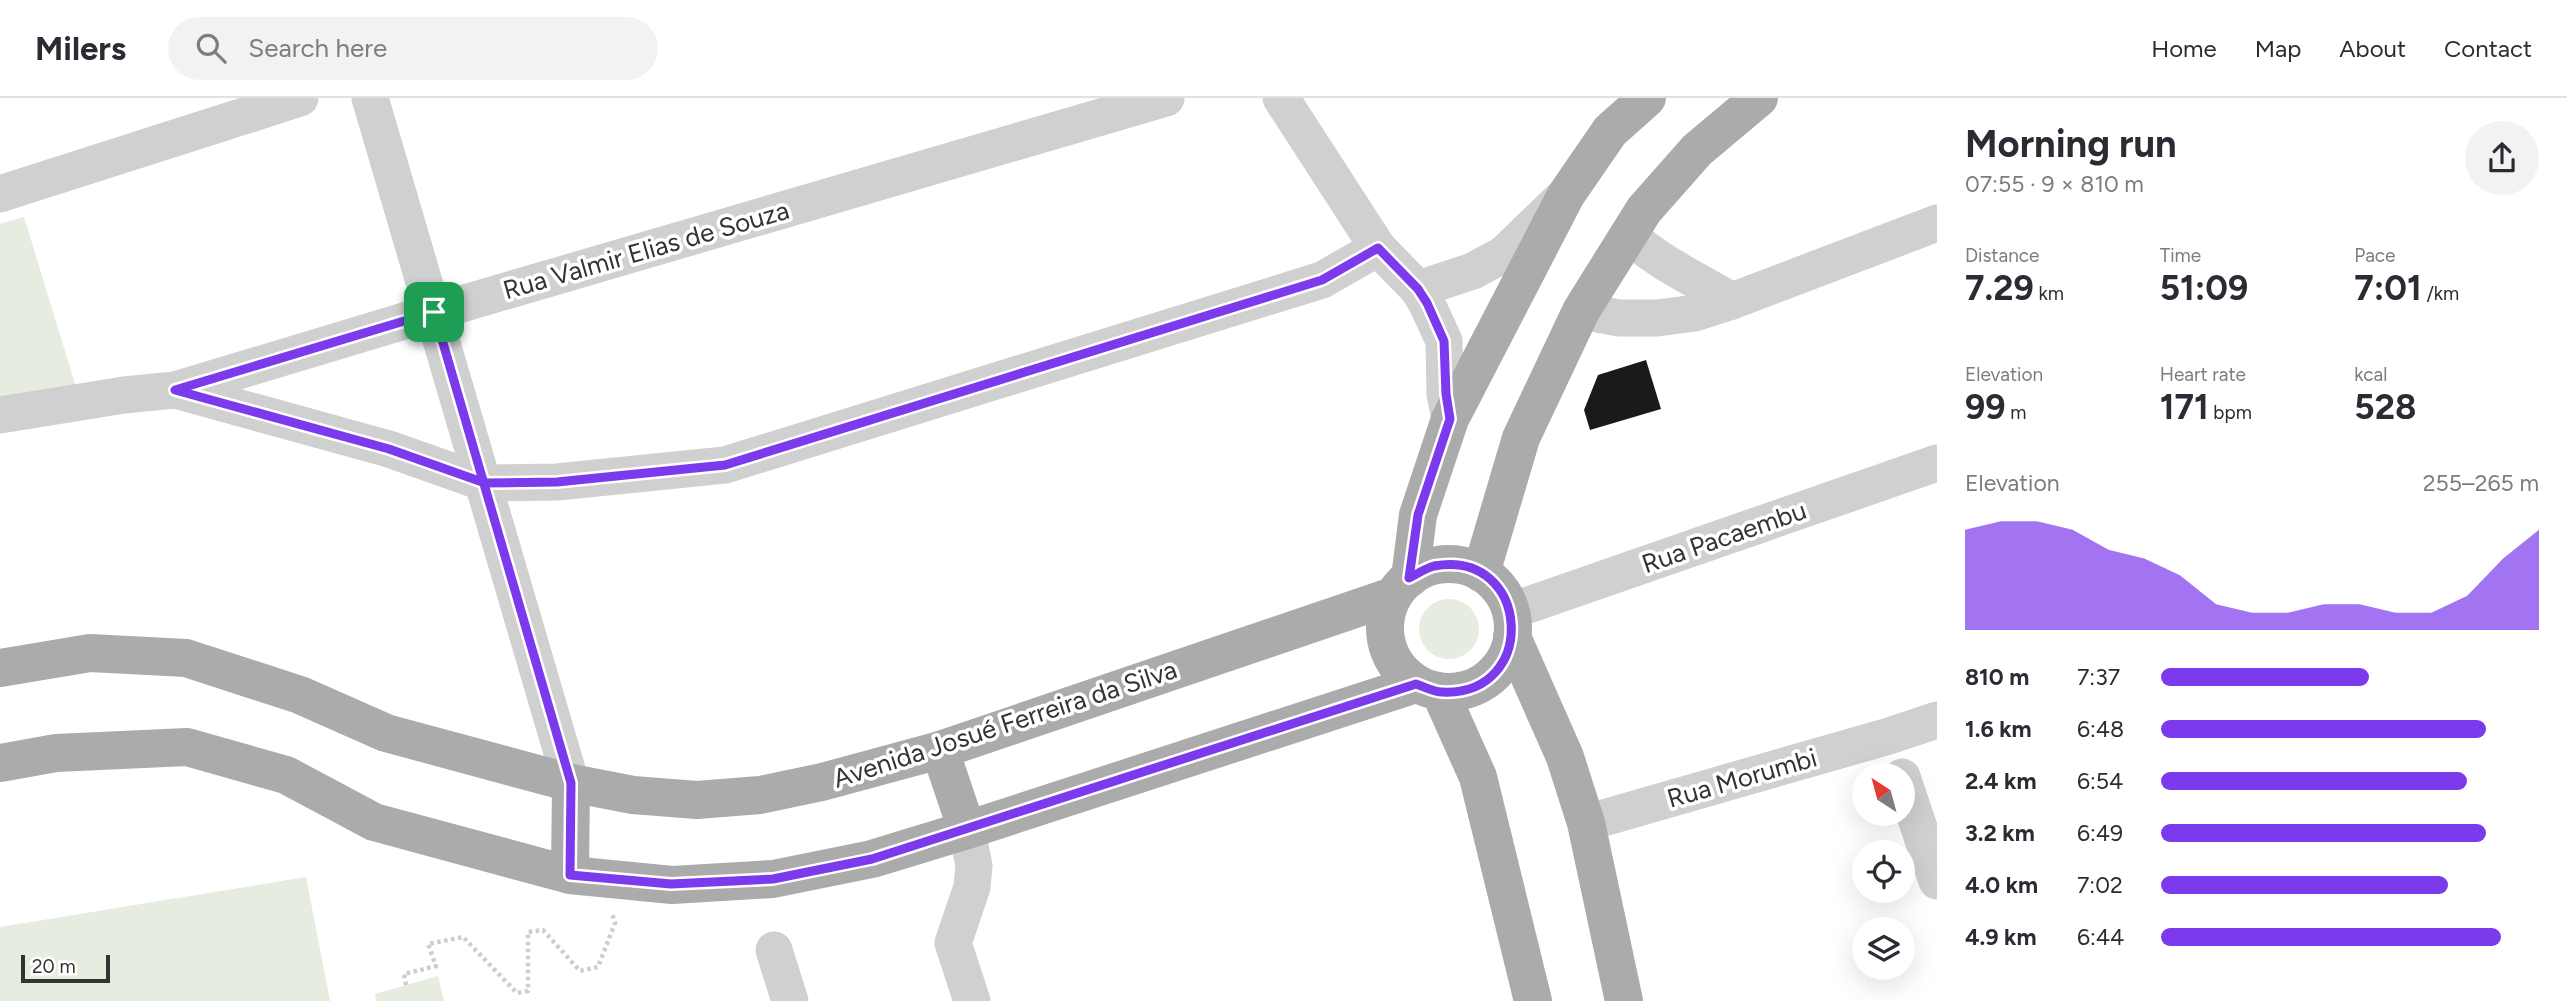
<!DOCTYPE html>
<html lang="en">
<head>
<meta charset="utf-8">
<style>
	:root { --surface:#fff; --page:#f2f2f3; --text:#2b2b33; --muted:#7c7c81; --line:#e1e1e2; --accent:#7c3aed }
	body { margin:0; font-family:Figtree,sans-serif; background:var(--page); color:var(--text); height:100vh; display:flex; flex-direction:column; font-size:26px; white-space:nowrap }
	* { box-sizing:border-box; margin:0 }
	p { font-size:23px; color:var(--muted) }
	.icon { flex:none; width:38px; height:38px; fill:none; stroke:currentColor; stroke-width:2; stroke-linecap:round; stroke-linejoin:round }
	.map { position:relative; flex:1; overflow:hidden }
	.drawer { display:flex; flex-direction:column; background:var(--surface); width:630px }
	.drawer>* { flex:none }
	.needle { width:46px; rotate:324deg }
	.controls { position:absolute; left:1852px; top:665px; display:grid; gap:14px }
	.controls a { display:grid; place-items:center; width:63px; height:63px; border-radius:50%; background:var(--surface); box-shadow:0 7px 28px #0002; font-size:35px }
	.scale { position:absolute; left:21px; bottom:18px; width:89px; box-sizing:border-box; padding-left:7px; border:4px solid #333; border-top:0; font-size:19px; line-height:24px; white-space:nowrap; color:#333; -webkit-text-stroke:5px #fff; paint-order:stroke }
	.pin { position:absolute; display:grid; place-items:center; width:60px; height:60px; color:#fff; margin:-30px; border-radius:14px; box-shadow:0 4px 10px #0006 }
	.round { display:grid; place-items:center; flex:none; width:74px; height:74px; border-radius:37px; background:var(--page) }
	.head { display:flex; align-items:center; justify-content:space-between; height:119px; padding:0 28px }
	h1 { font-size:38px; font-weight:700; line-height:52px }
	.stats { display:grid; grid-template-columns:repeat(3,1fr); gap:10px; height:119px; padding:7px 28px }
	.stats div { display:grid; align-content:center }
	.stats b { font-size:35px; font-weight:700 }
	.stats small { font-size:19px; font-weight:400 }
	.stats p { font-size:19px }
	.chart { height:196px; padding:14px 28px }
	.chart p { display:flex; justify-content:space-between }
	.chart svg { width:100%; height:126px; margin-top:7px; fill:var(--accent); opacity:.7 }
	ul { padding:0 28px; list-style:none; font-size:23px }
	li { display:grid; grid-template-columns:112px 84px 1fr; align-items:center; height:52px }
	li i { height:18px; border-radius:9px; background:var(--accent) }
	header { display:flex; align-items:center; gap:42px; box-sizing:border-box; height:98px; padding:0 35px; background:var(--surface); border-bottom:2px solid var(--line) }
	header strong { font-size:33px }
	nav { display:flex; gap:38px; margin-inline-start:auto; font-size:24px }
	.search { width:490px; height:63px; background:var(--page); display:flex; align-items:center; gap:18px; box-sizing:border-box; padding:0 24px; border-radius:38px; color:var(--muted); font-size:26px }
	main { display:flex; flex:1; min-height:0 }
	.map>svg:first-child { display:block }
	.green { fill:#e6ecdf }
	.building { fill:#1a1a1a }
	.lines { fill:none; stroke-linecap:round; stroke-linejoin:round }
	.path { stroke:#cdcdcd; stroke-width:4.5; stroke-dasharray:3.5 3.5; stroke-linecap:butt }
	.minor { stroke:#d0d0d0; stroke-width:37 }
	.major { stroke:#ababab; stroke-width:38 }
	.route-casing { stroke:#fff; stroke-width:14 }
	.route { stroke:#7c3aed; stroke-width:9 }
	.labels { text-anchor:middle; dominant-baseline:central; stroke-width:7; stroke-linejoin:round; paint-order:stroke }
	.street-label { font-size:26px; fill:#333; stroke:#fff }
</style>
</head>
<body>
<header>
<strong>Milers</strong>
<div class="search"><svg class="icon" aria-label="search" viewBox="0 0 24 24"><circle cx="10" cy="10" r="6"/><path d="M15 15l6 6"/></svg>Search here</div>
<nav><a>Home</a><a>Map</a><a>About</a><a>Contact</a></nav>
</header>
<main>
<div class="map">
<svg width="1937" height="903" viewBox="0 0 1937 903">
	<rect width="100%" height="100%" fill="#fff"/>
	<g class="green">
		<polygon points="24,119 76,289 0,302 0,126"/>
		<circle cx="1449" cy="531" r="30"/>
		<polygon points="306,779 330,903 0,903 0,829"/>
		<polygon points="438,878 444,903 376,903 375,896"/>
	</g>
	<polygon class="building" points="1646,262 1661,311 1590,332 1584,312 1598,277"/>
	<g class="lines">
		<polyline class="path" points="406,887 404,876 436,868 428,846 463,839 517,895 528,893 528,834 543,832 580,873 598,869 615,825 612,815"/>
		<g class="minor">
			<polyline points="370,0 571,685"/>
			<polyline points="1281,0 1378,150 1418,191 1427,206 1444,243 1445,296 1450,321"/>
			<polyline points="0,96 300,0"/>
			<path d="M 1628,137 C 1661,166 1695,181 1732,203"/>
			<polyline points="1418,191 1473,173 1504,156 1560,102"/>
			<polyline points="1581,213 1619,220 1657,220 1695,215 1732,203 1937,125"/>
			<polyline points="175,292 389,351 485,385 557,384 725,367 1322,182 1378,150"/>
			<polyline points="0,317 124,297 175,292 434,214 1166,0"/>
			<polyline points="1511,513 1937,365"/>
			<polyline points="1902,679 1937,783"/>
			<polyline points="1586,725 1889,638 1937,622"/>
			<polyline points="967,732 974,768 972,789 953,845 972,903"/>
			<polyline points="774,852 790,903"/>
		</g>
		<g class="major">
			<circle cx="1449" cy="530" r="64"/>
			<polyline points="1481,475 1521,340 1581,213 1644,112 1697,52 1759,0"/>
			<polyline points="1410,480 1418,417 1450,321 1566,97 1610,33 1647,0"/>
			<polyline points="1512,539 1565,659 1586,725 1624,903"/>
			<polyline points="0,570 90,555 186,560 300,597 386,635 571,685 633,697 697,702 760,697 822,684 940,652 1393,498"/>
			<polyline points="1440,594 1478,679 1533,903"/>
			<polyline points="940,652 967,732"/>
			<polyline points="0,665 56,655 187,649 286,677 374,724 570,777 672,787 773,781 872,761 967,732 1416,586"/>
			<polyline points="570,777 571,685"/>
		</g>
	</g>
	<g class="lines">
		<defs>
			<path id="route" d="M 434,214 L 571,685 L 570,777 L 671,786 L 773,781 L 872,761 L 1416,586 C 1425,589 1434,594 1442,594 C 1540,599 1531,450 1434,468 C 1426,470 1417,476 1409,480 L 1418,417 L 1450,321 L 1446,296 L 1444,243 L 1427,205 L 1418,191 L 1378,150 L 1322,182 L 725,367 L 557,384 L 485,385 L 389,351 L 175,292 L 434,214"/>
		</defs>
		<use href="#route" class="route-casing"/>
		<use href="#route" class="route"/>
	</g>
	<g class="labels">
		<g class="street-label">
			<text transform="translate(646 152) rotate(-16)">Rua Valmir Elias de Souza</text>
			<text transform="translate(1724 439) rotate(-19)">Rua Pacaembu</text>
			<text transform="translate(1005 626) rotate(-18)">Avenida Josué Ferreira da Silva</text>
			<text transform="translate(1742 680) rotate(-16)">Rua Morumbi</text>
		</g>
	</g>
</svg>
<div class="controls">
<a><svg class="needle" viewBox="-14 -14 28 28"><path d="M0-13l5 13h-10z" fill="#e53935"/><path d="M0 13l5-13h-10z" fill="#7c7c81"/></svg></a>
<a><svg class="icon" aria-label="locate" viewBox="0 0 24 24"><circle cx="12" cy="12" r="6"/><path d="M12 2v4M12 18v4M2 12h4M18 12h4"/></svg></a>
<a><svg class="icon" aria-label="layers" viewBox="0 0 24 24"><path d="M12 4l9 5-9 5-9-5zM3 14l9 5 9-5"/></svg></a>
</div>
<div class="scale">20 m</div>
<div class="pin" style="left:434px;top:214px;background:#1e9e55"><svg class="icon" aria-label="arrive" viewBox="0 0 24 24"><path d="M6 21V4h12l-3 4 3 4H6"/></svg></div>
</div>
<section class="drawer">
<div class="head"><div><h1>Morning run</h1><p>07:55 · 9 × 810 m</p></div><a class="round"><svg class="icon" aria-label="share" viewBox="0 0 24 24"><path d="M12 15V3M7 8l5-5 5 5M5 13v7h14v-7"/></svg></a></div>
<div class="stats">
<div><p>Distance</p><b>7.29<small> km</small></b></div>
<div><p>Time</p><b>51:09</b></div>
<div><p>Pace</p><b>7:01<small> /km</small></b></div>
</div>
<div class="stats">
<div><p>Elevation</p><b>99<small> m</small></b></div>
<div><p>Heart rate</p><b>171<small> bpm</small></b></div>
<div><p>kcal</p><b>528</b></div>
</div>
<div class="chart"><p><span>Elevation</span>255–265 m</p>
<svg viewBox="0 0 160 44" preserveAspectRatio="none"><path d="M0 44V9L10 6L20 6L30 9L40 16L50 19L60 25L70 35L80 38L90 38L100 35L110 35L120 38L130 38L140 32L150 19L160 9V44z"/></svg>
</div>
<ul>
<li><b>810 m</b>7:37<i style="width:55%"></i></li>
<li><b>1.6 km</b>6:48<i style="width:86%"></i></li>
<li><b>2.4 km</b>6:54<i style="width:81%"></i></li>
<li><b>3.2 km</b>6:49<i style="width:86%"></i></li>
<li><b>4.0 km</b>7:02<i style="width:76%"></i></li>
<li><b>4.9 km</b>6:44<i style="width:90%"></i></li>
</ul>
</section>
</main>
</body>
</html>
